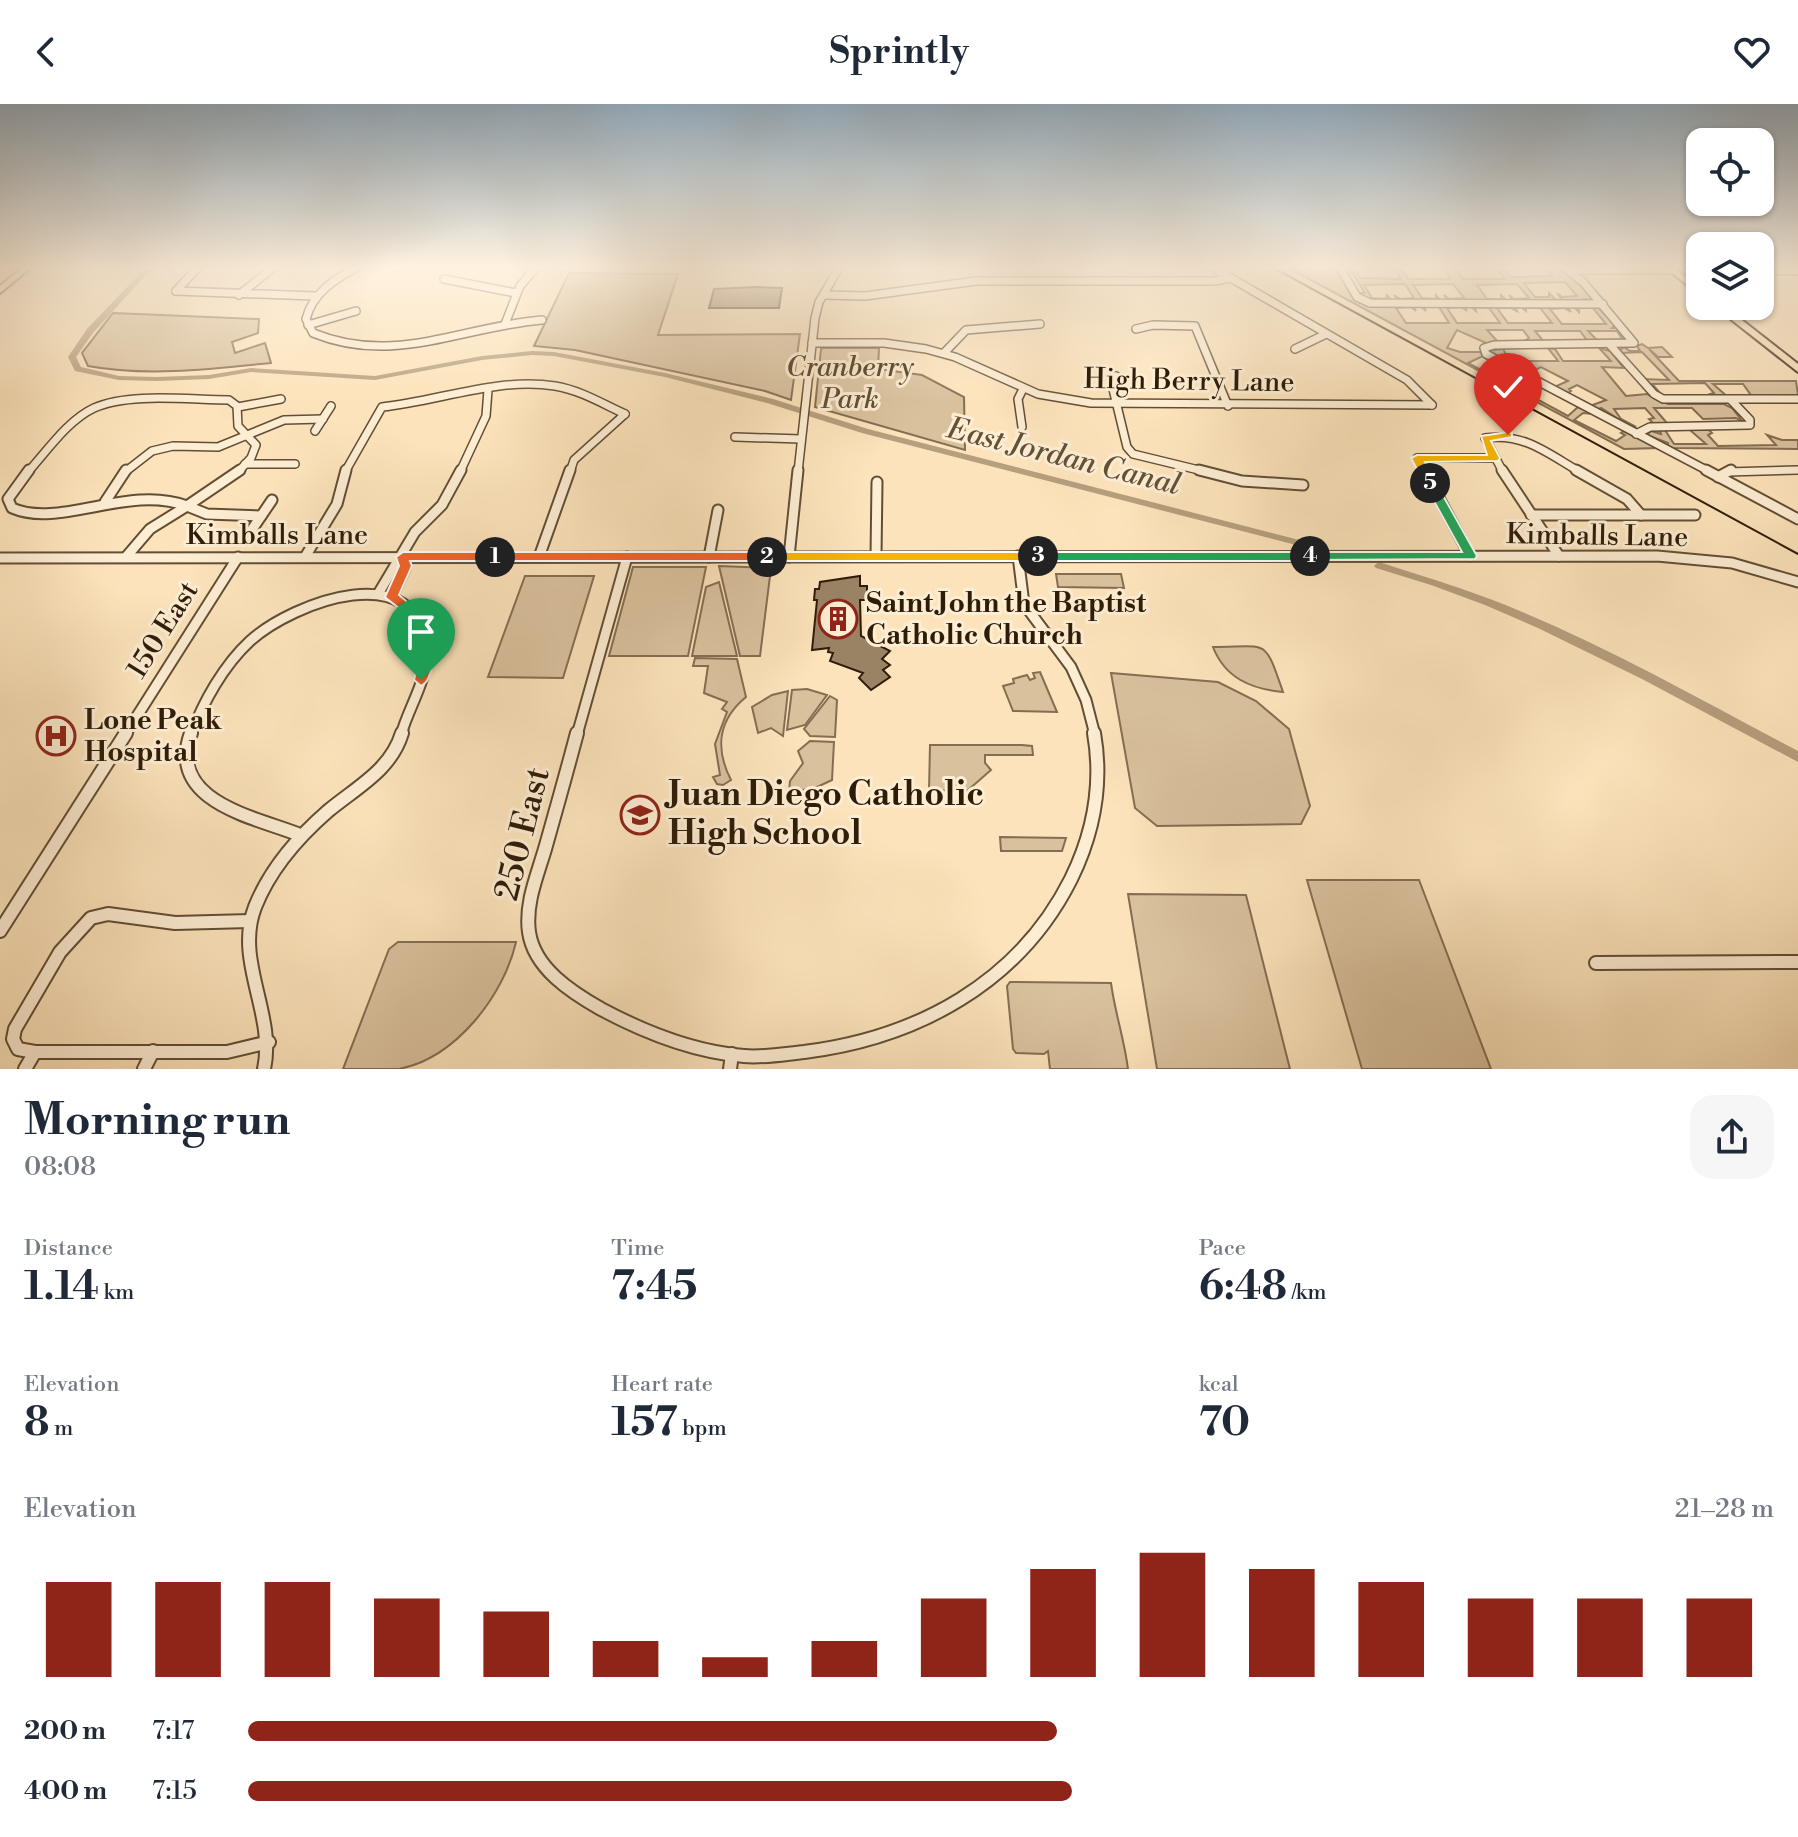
<!DOCTYPE html>
<html lang="en">
<head>
<meta charset="utf-8">
<style>
	:root { --surface:#fff; --page:#f6f6f7; --text:#1f2937; --muted:#747a83; --accent:#8f2418 }
	body { margin:0; font-family:"Libre Bodoni",serif; background:var(--page); color:var(--text); height:100vh; display:flex; flex-direction:column; font-size:30px; white-space:nowrap }
	* { box-sizing:border-box; margin:0 }
	p { font-size:26px; color:var(--muted) }
	.icon { flex:none; width:44px; height:44px; fill:none; stroke:currentColor; stroke-width:2; stroke-linecap:round; stroke-linejoin:round }
	.map { position:relative; height:965px; overflow:hidden }
	.details { display:flex; flex-direction:column; background:var(--surface); flex:1 }
	.details>* { flex:none }
	.fabs { position:absolute; left:1686px; top:24px; display:grid; gap:16px }
	.fabs a { display:grid; place-items:center; width:88px; height:88px; border-radius:16px; background:var(--surface); box-shadow:0 2px 6px #0004; font-size:40px }
	.pin { position:absolute; display:grid; place-items:center; width:68px; height:68px; color:#fff; margin:-82px -34px; border-radius:50% 50% 50% 0; rotate:-45deg; box-shadow:0 0 8px #0007 }
	.pin .icon { rotate:45deg }
	.km { position:absolute; width:40px; height:40px; margin:-20px; border-radius:50%; background:#222; color:#fff; font-size:22px; line-height:40px; text-align:center }
	.round { display:grid; place-items:center; flex:none; width:84px; height:84px; border-radius:24px; background:var(--page) }
	.summary { display:flex; align-items:center; justify-content:space-between; height:136px; padding:0 24px }
	h1 { font-size:44px; font-weight:700; line-height:60px }
	.metrics { display:grid; grid-template-columns:repeat(3,1fr); gap:12px; height:136px; padding:8px 24px }
	.metrics div { display:grid; align-content:center }
	.metrics b { font-size:40px; font-weight:700 }
	.metrics small { font-size:22px; font-weight:400 }
	.metrics p { font-size:22px }
	.chart { height:224px; padding:16px 24px }
	.chart p { display:flex; justify-content:space-between }
	.chart svg { width:100%; height:144px; margin-top:8px; stroke:var(--accent); stroke-width:6 }
	ul { padding:0 24px; list-style:none; font-size:26px }
	li { display:grid; grid-template-columns:128px 96px 1fr; align-items:center; height:60px }
	li i { height:20px; border-radius:10px; background:var(--accent) }
	header { display:flex; justify-content:space-between; align-items:center; height:104px; padding:0 24px; background:var(--surface); font-size:36px; font-weight:700 }
	.map>svg:first-child { display:block }
	.green { fill:#d9c19d; stroke:#846e52; stroke-width:2 }
	.lines { fill:none; stroke-linecap:round; stroke-linejoin:round }
	.canal { fill:#b69f7e; fill-rule:evenodd }
	.building { fill:#9a8365; stroke:#2f1c08; stroke-width:2 }
	.minor-far2-casing { stroke:#624e35; stroke-width:10 }
	.minor-far1-casing { stroke:#624e35; stroke-width:13 }
	.minor-casing { stroke:#624e35; stroke-width:16 }
	.major-casing { stroke:#2f1c08; stroke-width:4 }
	.minor-far2 { stroke:#fdedd3; stroke-width:7 }
	.minor-far1 { stroke:#fdedd3; stroke-width:9 }
	.minor { stroke:#fdedd3; stroke-width:12 }
	.major { fill:#fce3bb; fill-rule:evenodd }
	.tram { stroke:#2f1c08; stroke-width:2 }
	.split-1 { fill:#f0652b; stroke:#fff; stroke-width:2 }
	.split-2 { fill:#f0652b; stroke:#fff; stroke-width:2 }
	.split-3 { fill:#f5b400; stroke:#fff; stroke-width:2 }
	.split-4 { fill:#22a559; stroke:#fff; stroke-width:2 }
	.split-5 { fill:#22a559; stroke:#fff; stroke-width:2 }
	.split-6 { fill:#f5b400; stroke:#fff; stroke-width:2 }
	.labels { text-anchor:middle; dominant-baseline:central; stroke-width:6; stroke-linejoin:round; paint-order:stroke }
	.park-label { font-size:28px; font-style:italic; fill:#624e35; stroke:#fdedd3 }
	.street-label { font-size:28px; fill:#2f1c08; stroke:#fdedd3 }
	.poi-label { font-size:28px; font-weight:bold; fill:#2f1c08; stroke:#fdedd3; text-anchor:start }
	.water-label { font-size:30px; font-style:italic; fill:#655037; stroke:#fdedd3 }
	.near-poi-label { font-size:34px; font-weight:bold; fill:#2f1c08; stroke:#fdedd3; text-anchor:start }
	.near-street-label { font-size:34px; fill:#2f1c08; stroke:#fdedd3 }
</style>
</head>
<body>
<header><svg class="icon" aria-label="back" viewBox="0 0 24 24"><path d="M15 5l-7 7 7 7"/></svg>Sprintly<svg class="icon" aria-label="heart" viewBox="0 0 24 24"><path d="M12 20l-8-8c-3-5 5-10 8-4 3-6 11-1 8 4z"/></svg></header>
<div class="map">
<svg width="1798" height="965" viewBox="0 0 1798 965">
	<rect width="100%" height="100%" fill="#fce3bb"/>
	<filter id="stains"><feTurbulence type="fractalNoise" baseFrequency=".0025" numOctaves="4"/><feColorMatrix values="0 0 0 0 .2 0 0 0 0 .09 0 0 0 0 .02 0 0 0 .5 -.17"/></filter>
	<radialGradient id="worn" r=".72"><stop offset=".6" stop-color="#630" stop-opacity="0"/><stop offset="1" stop-color="#630" stop-opacity=".3"/></radialGradient>
	<g class="green">
		<polygon points="1285,162 1334,162 1353,194 1360,199 1413,202 1416,207 1411,203 1396,204 1406,219 1449,219 1439,203 1424,203 1426,207 1420,202 1464,202 1467,207 1461,203 1447,204 1457,219 1500,219 1489,204 1475,203 1476,207 1470,202 1514,202 1517,207 1511,204 1497,204 1508,219 1552,219 1540,204 1526,204 1526,207 1520,202 1566,202 1571,208 1564,204 1550,205 1562,220 1606,220 1593,204 1579,204 1579,208 1573,202 1597,203 1615,221 1612,224 1619,224 1630,237 1623,236 1617,227 1588,227 1597,236 1589,239 1580,227 1535,227 1545,239 1529,239 1526,236 1529,234 1523,226 1487,226 1499,239 1486,239 1457,226 1447,244 1460,248 1480,248 1483,252 1468,259 1513,283 1524,274 1535,280 1520,286 1568,312 1578,303 1593,310 1583,309 1574,316 1616,337 1625,331 1621,329 1624,327 1657,344 1624,345"/>
		<path d="M 1344,162 L 1352,162 L 1360,174 L 1401,175 L 1393,162 L 1399,162 L 1408,175 L 1450,175 L 1442,162 L 1453,162 L 1463,175 L 1505,175 L 1495,162 L 1501,162 L 1511,173 L 1552,172 L 1543,162 C 1565,162 1580,180 1592,195 L 1563,197 L 1557,189 L 1562,193 L 1577,192 L 1565,178 L 1524,179 L 1535,193 L 1549,193 L 1549,189 L 1557,197 L 1513,197 L 1509,191 L 1514,195 L 1529,194 L 1517,180 L 1477,181 L 1487,195 L 1501,195 L 1501,191 L 1507,197 L 1448,197 L 1444,191 L 1449,195 L 1464,194 L 1453,180 L 1413,181 L 1422,194 L 1436,195 L 1436,191 L 1441,197 L 1398,196 L 1394,191 L 1400,195 L 1414,194 L 1405,180 L 1364,181 L 1372,194 L 1386,195 L 1387,191 L 1392,197 C 1380,196 1368,198 1360,189 L 1365,189 L 1350,165 Z"/>
		<polygon points="569,169 678,170 658,231 800,230 791,296 765,287 575,246 534,242"/>
		<path d="M 113,209 L 259,215 L 258,229 L 232,238 L 235,249 L 265,239 L 271,259 C 213,265 147,273 88,262 L 82,249 Z"/>
		<polygon points="1642,240 1648,244 1662,243 1672,253 1658,253 1649,245 1679,277 1796,277 1798,291 1753,294 1743,280 1713,280 1729,294 1714,294 1710,290 1714,289 1705,279 1652,280 1661,290 1670,294 1661,292 1644,275 1669,276 1642,248 1622,249 1619,247 1624,243 1630,247 1640,247 1637,242"/>
		<polygon points="824,244 879,244 878,265 922,271 964,293 965,346 815,303 821,245"/>
		<polygon points="1548,244 1555,245 1563,257 1611,257 1599,244 1610,247 1624,264 1602,263 1626,292 1647,290 1668,300 1724,300 1732,304 1743,318 1736,314 1703,315 1692,304 1654,304 1667,319 1653,319 1649,315 1654,314 1645,304 1614,305 1621,315 1636,323 1631,323 1601,304 1597,306 1590,302 1606,296 1577,281 1569,285 1571,287 1567,290 1554,283 1568,277 1541,263 1533,267 1535,270 1532,272 1490,247 1503,245 1510,257 1558,257"/>
		<polygon points="1660,326 1665,326 1674,340 1706,340 1690,326 1709,326 1712,329 1708,331 1718,342 1776,341 1767,331 1782,336 1798,336 1798,345 1668,344 1668,339 1647,331 1651,327 1661,330"/>
		<polygon points="719,462 771,464 760,552 740,552"/>
		<polygon points="633,463 706,463 688,552 609,552"/>
		<polygon points="1056,470 1121,470 1124,484 1058,483"/>
		<polygon points="525,472 594,472 563,574 488,573"/>
		<polygon points="719,478 737,552 692,552 706,483"/>
		<path d="M 1213,543 C 1269,543 1264,533 1283,588 C 1251,585 1225,574 1213,543 Z"/>
		<path d="M 695,554 L 737,555 L 746,593 C 718,616 715,645 731,676 L 723,681 L 717,680 L 713,673 L 720,671 L 715,640 L 727,608 L 722,605 L 727,598 L 704,589 L 708,562 L 693,562 Z"/>
		<polygon points="1040,568 1057,608 1013,607 1003,582 1014,579 1013,575 1027,571 1030,576 1035,574 1033,569"/>
		<polygon points="1111,569 1218,578 1256,597 1289,625 1310,702 1301,720 1157,722 1135,704"/>
		<polygon points="807,585 827,591 805,621 787,626 792,586"/>
		<polygon points="788,587 783,632 771,624 758,629 752,603 772,591"/>
		<polygon points="830,592 837,596 835,633 810,632 804,625"/>
		<polygon points="810,637 834,638 832,676 815,684 789,688 790,677 803,659 798,647"/>
		<polygon points="930,641 1022,641 1032,642 1033,651 985,651 985,659 991,666 967,687 929,686"/>
		<polygon points="1000,733 1066,734 1062,747 1001,747"/>
		<polygon points="1307,776 1419,776 1491,965 1362,965"/>
		<polygon points="1128,790 1246,791 1290,965 1157,965"/>
		<path d="M 398,838 L 516,838 C 504,891 456,954 399,965 C 382,965 361,965 343,965 L 389,845 Z"/>
		<path d="M 1010,878 L 1111,879 C 1115,909 1124,934 1128,965 L 1050,965 L 1048,947 L 1044,950 L 1016,949 L 1013,945 L 1007,882 Z"/>
	</g>
	<g class="lines">
		<g class="canal">
			<polygon points="147,162 154,162 93,229 76,253 81,263 119,272 157,273 209,271 251,264 375,272 482,252 532,247 554,248 665,269 773,295 868,325 1319,441 1324,444 1319,447 862,329 767,299 665,273 554,252 532,251 482,256 375,276 251,268 209,275 157,277 119,276 75,267 68,253 87,225"/>
			<path d="M 1379,458 C 1416,470 1453,481 1490,495 C 1597,536 1697,594 1798,647 L 1798,658 L 1642,575 L 1538,524 L 1485,501 L 1431,481 L 1376,464 L 1374,462 L 1376,460 Z"/>
		</g>
	</g>
	<g class="building">
		<polygon points="756,183 782,184 779,204 709,204 714,185"/>
		<polygon points="860,472 860,482 867,482 867,492 865,496 860,496 861,532 890,547 882,555 890,561 883,566 890,573 871,586 859,574 863,569 830,557 833,549 828,548 829,544 812,546 817,496 814,496 815,485 819,485 820,478"/>
	</g>
	<g class="lines">
		<defs>
			<g id="minor-far2">
				<path d="M 359,162 C 335,175 313,188 306,215 L 313,229 C 394,262 460,223 542,216"/>
				<polyline points="1210,162 1407,276 1432,301"/>
				<polyline points="1339,162 1357,193 1370,199 1603,200"/>
				<polyline points="1563,162 1583,178 1634,239 1494,241 1484,244 1486,250 1710,368"/>
				<polyline points="1569,166 1672,166"/>
				<polyline points="1760,166 1798,167"/>
				<polyline points="444,175 516,189"/>
				<polyline points="176,187 315,192"/>
				<polyline points="176,187 199,162"/>
				<polyline points="239,191 275,162"/>
				<polyline points="824,191 865,192 976,177 1215,177 1230,174"/>
				<polyline points="505,220 520,182 537,162"/>
				<polyline points="308,221 356,207"/>
				<polyline points="1136,225 1153,221 1195,222 1228,302"/>
				<polyline points="812,239 884,239 926,245 955,253 1038,290 1091,299 1432,301"/>
				<polyline points="1610,241 1654,290 1663,295 1798,295"/>
				<polyline points="1295,245 1326,230"/>
				<polyline points="944,249 966,226 1040,220"/>
				<polyline points="1116,272 1112,281 1127,343 1133,350 1207,368"/>
				<polyline points="238,303 281,295"/>
				<polyline points="1022,323 1018,295 1023,285"/>
				<polyline points="315,327 331,302"/>
				<polyline points="1636,330 1650,323 1750,321 1750,316 1731,296"/>
				<polyline points="735,333 801,335"/>
				<polyline points="245,360 295,360"/>
				<path d="M 28,368 C 47,347 68,316 94,304 C 129,288 190,296 229,296 L 237,302 L 238,322 L 256,341 L 251,354 L 238,368"/>
				<polyline points="125,368 152,347 173,342 218,343 284,316 323,315"/>
				<path d="M 345,368 L 382,303 C 439,297 498,273 555,282 C 580,286 603,300 625,310"/>
				<polyline points="460,368 486,312 488,286"/>
				<polyline points="570,368 574,356 625,310"/>
				<polyline points="798,368 815,214 819,198 840,162"/>
				<polyline points="1425,368 1417,354 1494,354"/>
				<path d="M 1503,368 L 1485,334 C 1525,329 1547,349 1580,368"/>
				<polyline points="1727,368 1798,366"/>
			</g>
			<g id="minor-far1">
				<path d="M 29,366 L 8,395 L 12,404 C 60,425 128,380 187,402"/>
				<polyline points="1199,366 1242,377 1303,381"/>
				<polyline points="1424,366 1470,452"/>
				<polyline points="1502,366 1559,452"/>
				<polyline points="1576,366 1627,395 1641,411"/>
				<polyline points="1706,366 1798,415"/>
				<polyline points="1718,373 1731,366"/>
				<polyline points="105,398 126,366"/>
				<polyline points="187,402 207,410 261,412"/>
				<polyline points="187,402 240,366"/>
				<polyline points="1531,411 1695,411"/>
				<polyline points="251,427 272,396"/>
				<polyline points="876,452 877,378"/>
				<polyline points="1018,452 1024,500 1071,563 1086,596 1095,631"/>
				<polyline points="126,453 150,425 187,402"/>
				<polyline points="305,453 337,400 346,366"/>
				<polyline points="539,453 570,366"/>
				<polyline points="709,453 718,406"/>
				<polyline points="789,453 798,366"/>
				<polyline points="0,454 1657,452 1732,459 1798,478"/>
				<polyline points="378,490 415,428 442,401 461,366"/>
				<polyline points="392,493 406,462 403,453"/>
				<polyline points="125,631 238,453"/>
				<path d="M 191,631 C 203,598 224,561 250,537 C 293,498 422,450 426,548 C 428,576 408,604 401,631"/>
				<polyline points="577,631 627,453"/>
			</g>
			<g id="minor">
				<path d="M 191,629 C 166,698 255,713 300,731"/>
				<path d="M 577,629 C 567,667 556,706 545,745 C 537,772 525,800 529,828 C 534,864 571,888 601,905 C 644,928 694,948 744,952 C 763,954 784,950 804,948 C 917,934 1019,879 1071,775 C 1094,728 1103,680 1094,629"/>
				<polyline points="250,817 175,819 108,810 91,814 60,848 15,925 13,935 18,945 35,948 227,948 269,938"/>
				<polyline points="0,827 126,629"/>
				<polyline points="1596,859 1798,858"/>
				<polyline points="25,965 35,948"/>
				<polyline points="144,965 153,947"/>
				<path d="M 264,965 C 276,910 234,857 255,803 C 270,765 297,734 328,707 C 357,683 391,666 402,629"/>
				<polyline points="730,965 732,950"/>
			</g>
			<g id="major">
				<polygon points="24,162 33,162 0,189 0,182"/>
				<polygon points="1663,162 1672,162 1700,184 1700,191"/>
				<polygon points="1714,202 1724,202 1798,260 1798,268"/>
			</g>
		</defs>
		<use href="#minor-far2" class="minor-far2-casing"/>
		<use href="#minor-far1" class="minor-far1-casing"/>
		<use href="#minor" class="minor-casing"/>
		<use href="#major" class="major-casing"/>
		<use href="#minor-far2" class="minor-far2"/>
		<use href="#minor-far1" class="minor-far1"/>
		<use href="#minor" class="minor"/>
		<use href="#major" class="major"/>
		<polyline class="tram" points="1270,162 1798,450"/>
	</g>
	<linearGradient id="sky" x2="0" y2="1"><stop stop-color="#94acbe"/><stop offset="0.55" stop-color="#fef2e0"/><stop offset="1" stop-color="#fef2e0" stop-opacity="0"/></linearGradient>
	<rect width="1798" height="297" fill="url(#sky)"/>
	<path class="split-1" d="M 403,448 L 495,448 L 501,453 L 495,457 L 410,457 L 412,462 L 399,491 C 424,510 439,536 431,567 C 428,575 428,578 421,582 L 414,576 C 421,552 423,530 405,510 C 399,503 391,499 385,493 L 399,462 L 396,453 Z"/>
	<polygon class="split-2" points="495,448 767,448 773,453 767,457 495,457 489,453"/>
	<polygon class="split-3" points="767,448 1038,448 1045,452 1038,457 767,457 760,453"/>
	<polygon class="split-4" points="1038,448 1310,448 1316,452 1310,457 1038,457 1032,452"/>
	<polygon class="split-5" points="1430,375 1436,379 1477,452 1475,455 1306,456 1306,449 1310,448 1462,448 1424,379"/>
	<polygon class="split-6" points="1508,328 1512,329 1512,333 1491,337 1500,354 1498,357 1425,358 1436,379 1434,382 1426,382 1411,354 1417,351 1487,351 1481,332"/>
	<defs>
		<symbol id="building-ring" viewBox="-11 -11 22 22"><circle r="9.5" fill="#fdedd3" stroke="#8f2418" stroke-width="1.5"/><path d="M-4-6H4V6H1V3H-1V6H-4ZM-2.5-4.3h1.7v1.8h-1.7ZM.8-4.3h1.7v1.8H.8ZM-2.5-1h1.7V.8h-1.7ZM.8-1h1.7V.8H.8Z" fill="#8f2418"/></symbol>
		<symbol id="hospital-ring" viewBox="-11 -11 22 22"><circle r="9.5" fill="#fdedd3" stroke="#8f2418" stroke-width="1.5"/><path d="M-5-5h3v3.5h4V-5h3V5h-3V1.5h-4V5h-3Z" fill="#8f2418"/></symbol>
		<symbol id="school-ring" viewBox="-11 -11 22 22"><circle r="9.5" fill="#fdedd3" stroke="#8f2418" stroke-width="1.5"/><path d="M0-5L7-2L0 1L-7-2ZM-4 1L0 2.5L4 1V4Q0 6-4 4Z" fill="#8f2418"/></symbol>
	</defs>
	<g fill-rule="evenodd">
		<use href="#building-ring" x="816" y="493" width="44" height="44"/>
		<use href="#hospital-ring" x="34" y="610" width="44" height="44"/>
		<use href="#school-ring" x="618" y="689" width="44" height="44"/>
	</g>
	<g class="labels">
		<g class="park-label">
			<text x="850" y="263">Cranberry<tspan x="850" dy="32">Park</tspan></text>
		</g>
		<g class="street-label">
			<text transform="translate(1189 277) rotate(1)">High Berry Lane</text>
			<text x="277" y="431">Kimballs Lane</text>
			<text transform="translate(1597 432) rotate(1)">Kimballs Lane</text>
			<text transform="translate(163 526) rotate(-58)">150 East</text>
		</g>
		<g class="poi-label">
			<text x="866" y="499">Saint John the Baptist<tspan x="866" dy="32">Catholic Church</tspan></text>
			<text x="84" y="616">Lone Peak<tspan x="84" dy="32">Hospital</tspan></text>
		</g>
		<g class="water-label">
			<text transform="translate(1064 353) rotate(14)">East Jordan Canal</text>
		</g>
		<g class="near-poi-label">
			<text x="668" y="691">Juan Diego Catholic<tspan x="668" dy="39">High School</tspan></text>
		</g>
		<g class="near-street-label">
			<text transform="translate(523 730) rotate(-76)">250 East</text>
		</g>
	</g>
	<rect width="100%" height="100%" filter="url(#stains)"/>
	<rect width="100%" height="100%" fill="url(#worn)"/>
</svg>
<div class="fabs">
<a><svg class="icon" aria-label="locate" viewBox="0 0 24 24"><circle cx="12" cy="12" r="6"/><path d="M12 2v4M12 18v4M2 12h4M18 12h4"/></svg></a>
<a><svg class="icon" aria-label="layers" viewBox="0 0 24 24"><path d="M12 4l9 5-9 5-9-5zM3 14l9 5 9-5"/></svg></a>
</div>
<div class="pin" style="left:421px;top:576px;background:#1e9e55"><svg class="icon" aria-label="arrive" viewBox="0 0 24 24"><path d="M6 21V4h12l-3 4 3 4H6"/></svg></div>
<div class="pin" style="left:1508px;top:331px;background:#d93025"><svg class="icon" aria-label="check" viewBox="0 0 24 24"><path d="M5 12l5 5 9-10"/></svg></div>
<b class="km" style="left:495px;top:453px">1</b>
<b class="km" style="left:767px;top:453px">2</b>
<b class="km" style="left:1038px;top:452px">3</b>
<b class="km" style="left:1310px;top:452px">4</b>
<b class="km" style="left:1430px;top:379px">5</b>
</div>
<section class="details">
<div class="summary"><div><h1>Morning run</h1><p>08:08</p></div><a class="round"><svg class="icon" aria-label="share" viewBox="0 0 24 24"><path d="M12 15V3M7 8l5-5 5 5M5 13v7h14v-7"/></svg></a></div>
<div class="metrics">
<div><p>Distance</p><b>1.14<small> km</small></b></div>
<div><p>Time</p><b>7:45</b></div>
<div><p>Pace</p><b>6:48<small> /km</small></b></div>
</div>
<div class="metrics">
<div><p>Elevation</p><b>8<small> m</small></b></div>
<div><p>Heart rate</p><b>157<small> bpm</small></b></div>
<div><p>kcal</p><b>70</b></div>
</div>
<div class="chart"><p><span>Elevation</span>21–28 m</p>
<svg viewBox="0 0 160 44" preserveAspectRatio="none"><path d="M5 44V15M15 44V15M25 44V15M35 44V20M45 44V24M55 44V33M65 44V38M75 44V33M85 44V20M95 44V11M105 44V6M115 44V11M125 44V15M135 44V20M145 44V20M155 44V20"/></svg>
</div>
<ul>
<li><b>200 m</b>7:17<i style="width:53%"></i></li>
<li><b>400 m</b>7:15<i style="width:54%"></i></li>
</ul>
</section>
</body>
</html>
